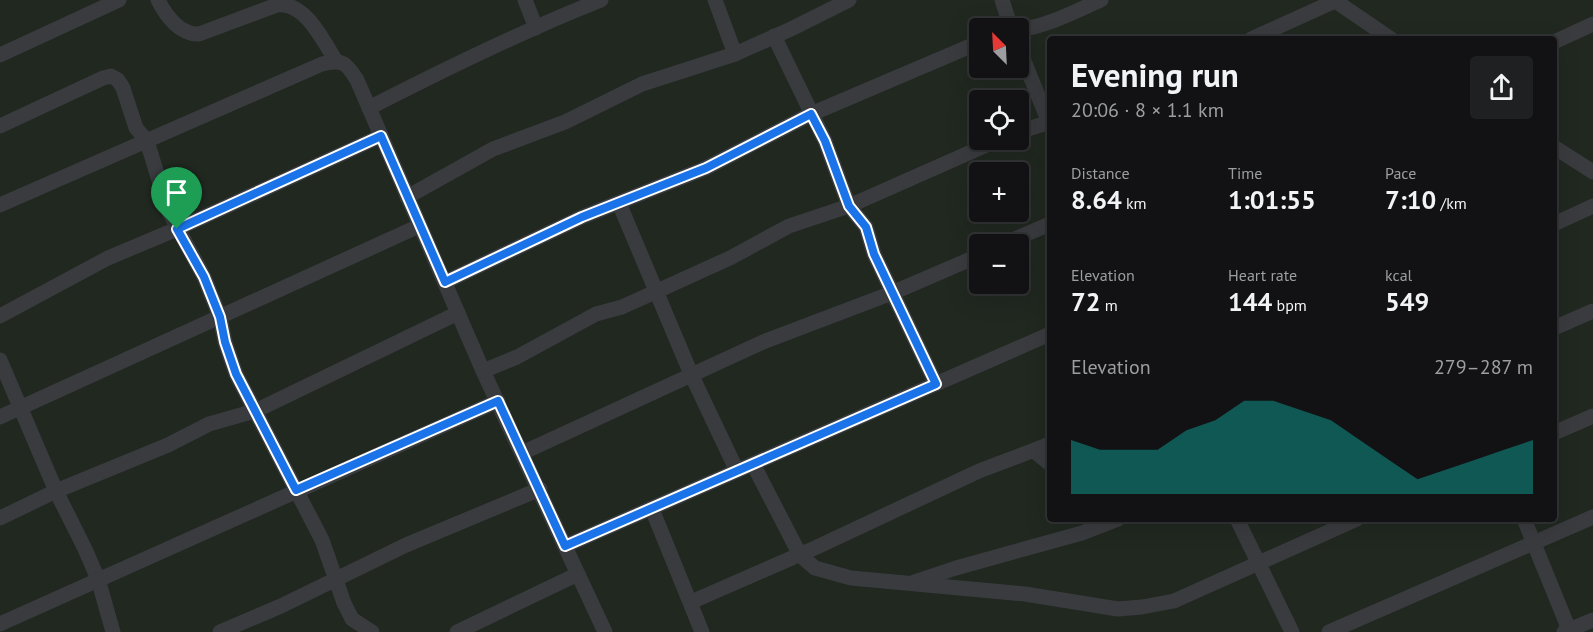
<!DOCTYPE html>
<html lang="en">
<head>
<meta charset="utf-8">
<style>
	:root { --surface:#121214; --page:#1f2022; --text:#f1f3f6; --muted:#9c9ea0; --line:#313234; --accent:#0f766e }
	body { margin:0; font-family:"PT Sans",sans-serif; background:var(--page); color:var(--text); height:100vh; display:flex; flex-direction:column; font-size:22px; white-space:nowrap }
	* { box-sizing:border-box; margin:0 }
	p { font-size:20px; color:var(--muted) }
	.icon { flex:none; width:33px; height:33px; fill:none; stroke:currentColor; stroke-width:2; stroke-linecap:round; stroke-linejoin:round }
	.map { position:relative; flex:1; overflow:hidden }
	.sheet { position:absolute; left:1047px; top:36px; width:510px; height:486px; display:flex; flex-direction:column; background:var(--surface); border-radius:6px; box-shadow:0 6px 24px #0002,0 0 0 2px var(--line) }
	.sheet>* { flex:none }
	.needle { width:39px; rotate:336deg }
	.controls { position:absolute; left:969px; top:18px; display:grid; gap:12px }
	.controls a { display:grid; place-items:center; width:60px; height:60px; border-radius:6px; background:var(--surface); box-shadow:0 6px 24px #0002,0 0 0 2px var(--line); font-size:30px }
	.pin { position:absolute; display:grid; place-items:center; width:51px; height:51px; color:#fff; margin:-62px -26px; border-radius:50% 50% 50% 0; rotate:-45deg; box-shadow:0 0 6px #0007 }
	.pin .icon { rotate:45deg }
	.round { display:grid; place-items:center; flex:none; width:63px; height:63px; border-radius:6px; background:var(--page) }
	.overview { display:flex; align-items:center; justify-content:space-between; height:102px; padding:0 24px }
	h1 { font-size:33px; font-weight:700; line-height:45px }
	.stats { display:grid; grid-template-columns:repeat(3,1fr); gap:9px; height:102px; padding:6px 24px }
	.stats div { display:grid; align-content:center }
	.stats b { font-size:26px; font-weight:700 }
	.stats small { font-size:16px; font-weight:400 }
	.stats p { font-size:16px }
	.chart { height:168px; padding:12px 24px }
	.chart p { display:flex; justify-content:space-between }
	.chart svg { width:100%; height:108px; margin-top:6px; fill:var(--accent); opacity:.7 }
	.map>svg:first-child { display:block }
	.green { fill:#202820; fill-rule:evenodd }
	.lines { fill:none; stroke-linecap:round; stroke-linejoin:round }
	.minor { stroke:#393b3f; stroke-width:15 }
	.route-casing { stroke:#fff; stroke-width:12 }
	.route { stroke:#1a73e8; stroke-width:8 }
</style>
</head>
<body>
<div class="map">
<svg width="1593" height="632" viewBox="0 0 1593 632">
	<rect width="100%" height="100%" fill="#18181a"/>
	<path class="green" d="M 0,0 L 1593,0 L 1593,632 L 0,632 ZM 980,28 L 1018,28 L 1018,68 L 980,68 ZM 1050,39 L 1554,39 L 1554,519 L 1050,519 ZM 980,100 L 1018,100 L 1018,140 L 980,140 ZM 980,172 L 1018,172 L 1018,212 L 980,212 ZM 980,244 L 1018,244 L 1018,284 L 980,284 Z"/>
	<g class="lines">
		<g class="minor">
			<path d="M 158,0 C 166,16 180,35 199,34 L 277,5 C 305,1 323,41 336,61"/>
			<polyline points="525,0 536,28"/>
			<polyline points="715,0 735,54"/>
			<polyline points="1002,0 1011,28"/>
			<polyline points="1334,0 1391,39"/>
			<path d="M 1018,30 C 1048,26 1074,12 1101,0"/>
			<polyline points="774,36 825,141 849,206 866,227 874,254 936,384"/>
			<polyline points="1251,39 1335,1"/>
			<polyline points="1554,42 1593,24"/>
			<polyline points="1018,46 1050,125"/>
			<polyline points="0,55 119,0"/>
			<path d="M 369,108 C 445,69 522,31 601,0"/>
			<polyline points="0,126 103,78 111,76 118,80 123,88 136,128 147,141 168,210 204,277 220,317 225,342 236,374 322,540 344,603 352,619 372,632"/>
			<polyline points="1018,132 1050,122"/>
			<polyline points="1554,147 1593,172"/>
			<polyline points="407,197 493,149 565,122 642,84 735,54 791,29 849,0"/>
			<polyline points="619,203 691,374 737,471"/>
			<path d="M 0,205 L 322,64 C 342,59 346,62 357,80 L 483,371 L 605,632"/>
			<polyline points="1554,224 1593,206"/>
			<polyline points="1003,244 1050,224"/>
			<polyline points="445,282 582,217 706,168 811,114 980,42"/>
			<polyline points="0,316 108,258 177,229 381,136"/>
			<polyline points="1554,328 1593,311"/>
			<polyline points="0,360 56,491 85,549 98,579 113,632"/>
			<polyline points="483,371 517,357 596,314 622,307 730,258 789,226 849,206 998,140"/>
			<polyline points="0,417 419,226"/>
			<polyline points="1554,433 1593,416"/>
			<polyline points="1034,451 1050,464"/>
			<polyline points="522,453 763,342 892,293 980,255"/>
			<polyline points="753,464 800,555 815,568 851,578 1025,594 1118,609 1142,607 1174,601 1357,519"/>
			<polyline points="652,509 702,632"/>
			<polyline points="0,518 56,491 168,445 209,424 255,411 458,313"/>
			<polyline points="1237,519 1292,632"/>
			<polyline points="1524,519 1570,632"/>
			<polyline points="565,546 1050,334"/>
			<polyline points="914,582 956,568 1082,533 1118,519"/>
			<polyline points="691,602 817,547 979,471 1050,444"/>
			<polyline points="0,624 498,401"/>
			<polyline points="220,632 281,606 406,545 540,489"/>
			<polyline points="457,632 578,574"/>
			<polyline points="1329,632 1593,517"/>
			<polyline points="1564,632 1593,620"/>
		</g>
	</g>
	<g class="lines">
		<defs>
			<polygon id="route" points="811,114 825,141 849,206 866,227 874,254 936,384 565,546 498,401 296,490 236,374 225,342 220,317 204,277 177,229 381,136 445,282 582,217 706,168"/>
		</defs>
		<use href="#route" class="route-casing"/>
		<use href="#route" class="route"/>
	</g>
</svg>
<div class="controls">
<a><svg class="needle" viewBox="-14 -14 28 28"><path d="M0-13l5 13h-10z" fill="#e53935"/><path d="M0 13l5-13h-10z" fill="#9c9ea0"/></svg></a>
<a><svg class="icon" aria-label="locate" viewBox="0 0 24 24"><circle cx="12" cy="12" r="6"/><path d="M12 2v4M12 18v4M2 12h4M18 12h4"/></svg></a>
<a>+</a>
<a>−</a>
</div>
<div class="pin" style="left:177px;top:229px;background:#1e9e55"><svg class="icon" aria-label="arrive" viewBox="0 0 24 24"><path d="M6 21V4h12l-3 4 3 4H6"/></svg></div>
<section class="sheet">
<div class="overview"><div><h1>Evening run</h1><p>20:06 · 8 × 1.1 km</p></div><a class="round"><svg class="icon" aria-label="share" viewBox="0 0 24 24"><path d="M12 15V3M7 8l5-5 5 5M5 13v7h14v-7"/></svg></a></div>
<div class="stats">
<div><p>Distance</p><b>8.64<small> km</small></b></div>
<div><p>Time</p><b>1:01:55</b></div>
<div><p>Pace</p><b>7:10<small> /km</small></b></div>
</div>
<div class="stats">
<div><p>Elevation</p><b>72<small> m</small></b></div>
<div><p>Heart rate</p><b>144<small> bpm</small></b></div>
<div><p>kcal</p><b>549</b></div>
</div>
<div class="chart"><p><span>Elevation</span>279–287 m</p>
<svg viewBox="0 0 160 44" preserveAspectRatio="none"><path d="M0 44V22L10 26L20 26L30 26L40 18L50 14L60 6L70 6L80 10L90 14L100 22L110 30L120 38L130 34L140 30L150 26L160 22V44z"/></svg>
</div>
</section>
</div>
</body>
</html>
